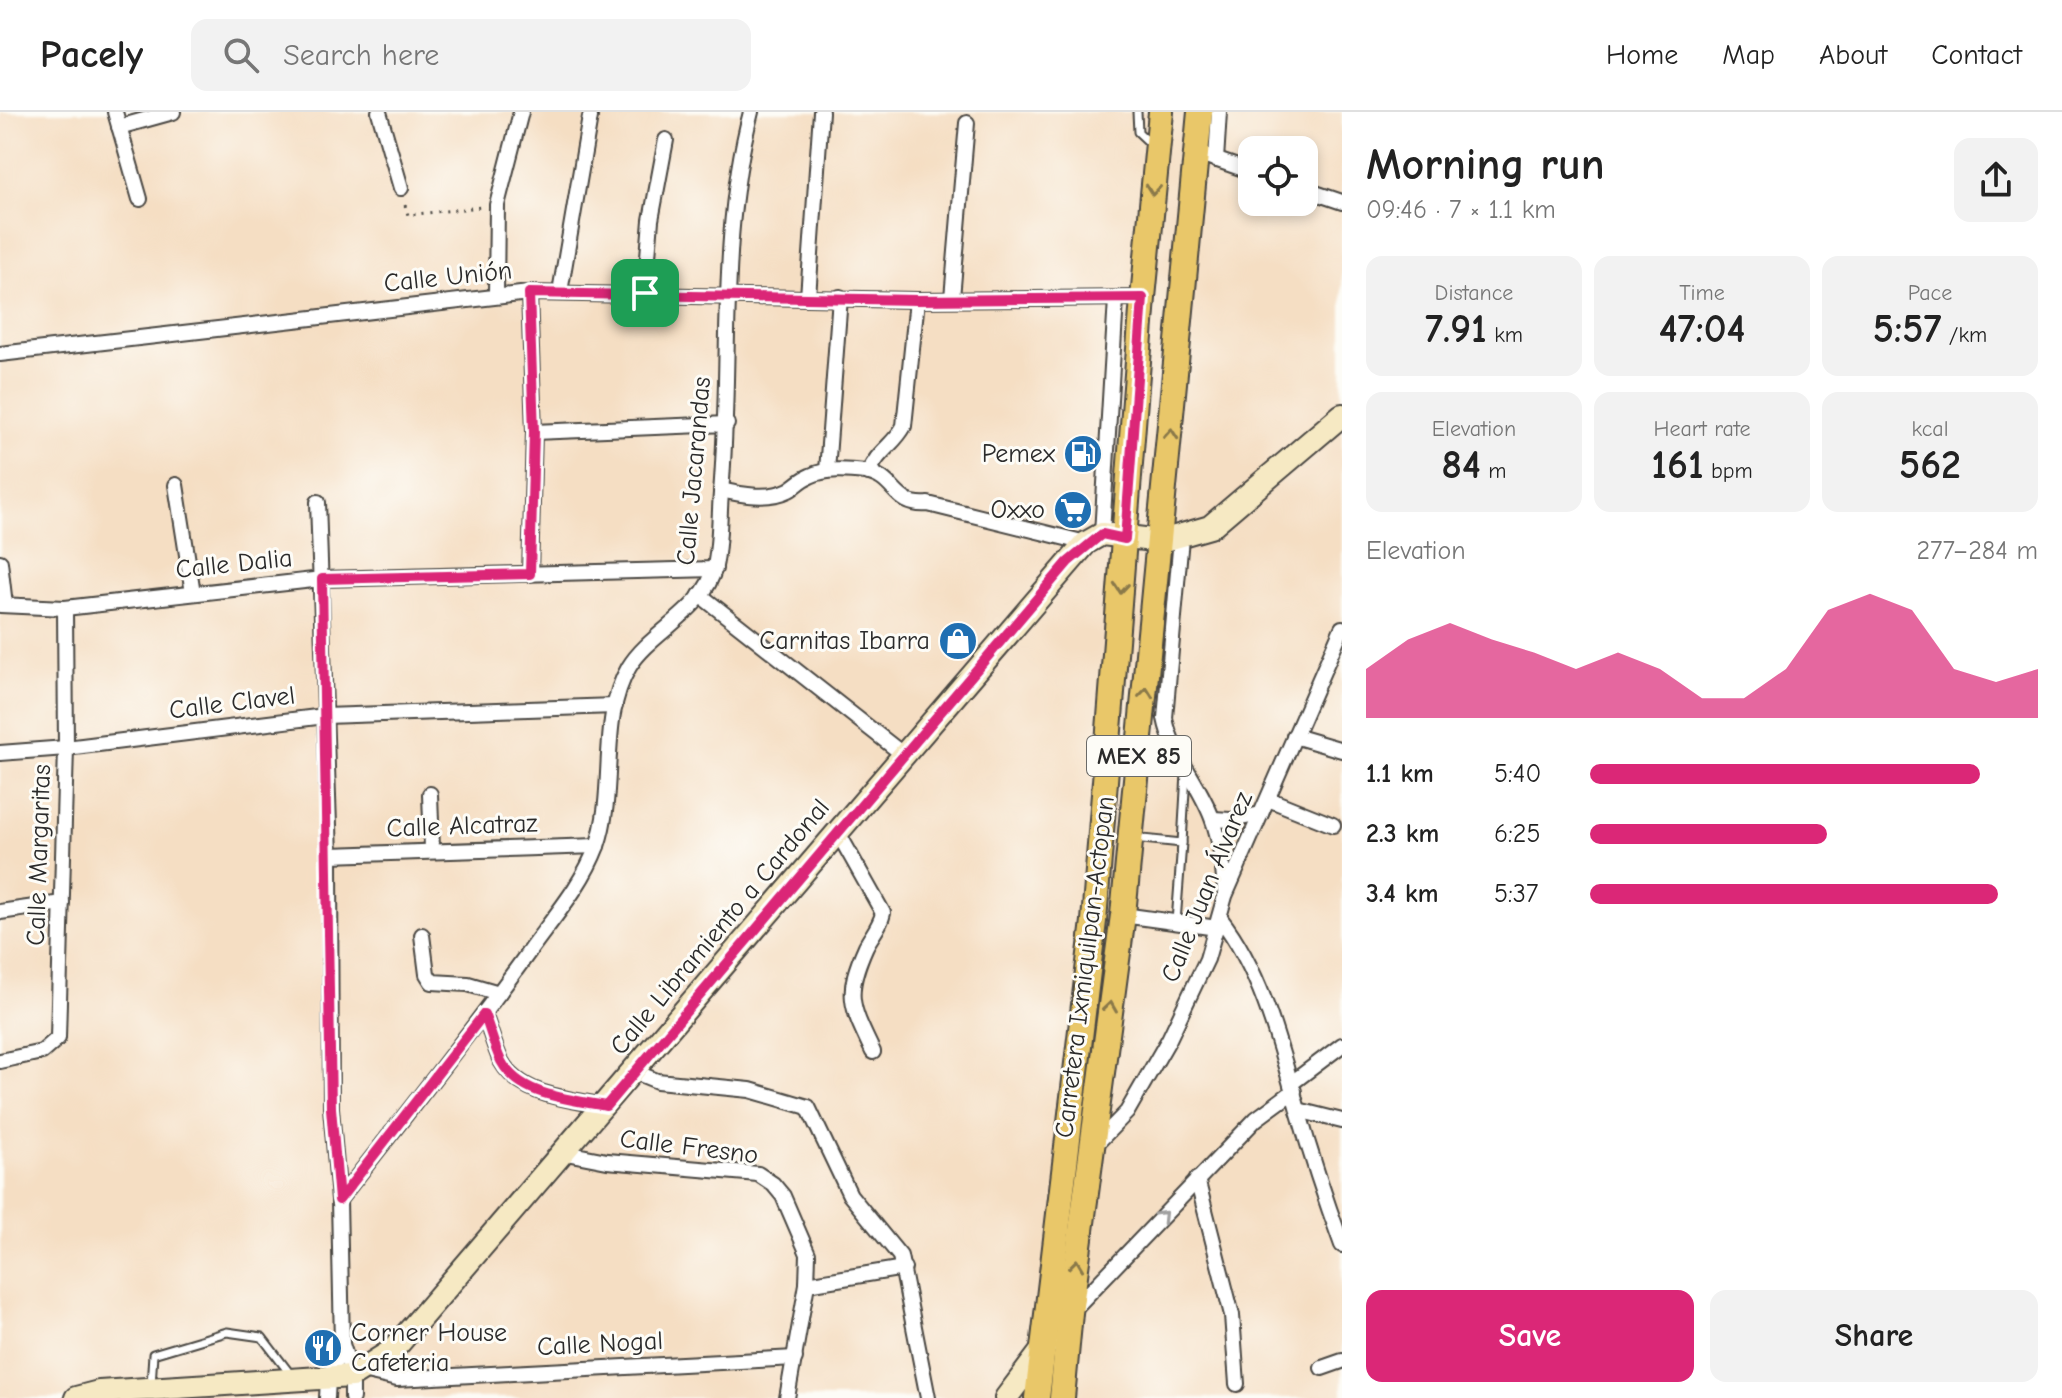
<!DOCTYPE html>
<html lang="en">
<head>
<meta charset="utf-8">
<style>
	:root { --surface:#fff; --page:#f2f2f2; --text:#222; --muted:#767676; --line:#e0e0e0; --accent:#db2777 }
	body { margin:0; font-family:"Comic Neue",sans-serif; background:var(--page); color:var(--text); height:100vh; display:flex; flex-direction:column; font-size:30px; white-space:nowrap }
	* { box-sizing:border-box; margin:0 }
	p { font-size:26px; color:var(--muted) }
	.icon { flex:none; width:44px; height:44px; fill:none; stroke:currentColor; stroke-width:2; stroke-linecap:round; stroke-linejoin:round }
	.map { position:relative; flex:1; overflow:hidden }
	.sheet { display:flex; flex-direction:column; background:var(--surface); width:720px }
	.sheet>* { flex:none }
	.buttons { position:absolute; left:1238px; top:24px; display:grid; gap:16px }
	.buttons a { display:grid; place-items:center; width:80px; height:80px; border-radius:16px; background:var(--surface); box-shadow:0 4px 12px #0003; font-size:40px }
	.pin { position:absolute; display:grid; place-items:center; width:68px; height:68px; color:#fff; margin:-34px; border-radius:16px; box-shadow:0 4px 12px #0006 }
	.round { display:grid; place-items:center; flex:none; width:84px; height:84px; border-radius:16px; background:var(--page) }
	.overview { display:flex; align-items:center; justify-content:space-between; height:136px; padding:0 24px }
	h1 { font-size:44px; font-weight:800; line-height:60px }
	.metrics { display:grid; grid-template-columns:repeat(3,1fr); gap:12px; height:136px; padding:8px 24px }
	.metrics div { display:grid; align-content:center; border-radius:16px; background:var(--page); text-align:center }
	.metrics b { font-size:40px; font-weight:800 }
	.metrics small { font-size:22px; font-weight:400 }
	.metrics p { font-size:22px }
	.chart { height:224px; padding:16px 24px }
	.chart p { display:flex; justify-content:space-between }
	.chart svg { width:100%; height:144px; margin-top:8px; fill:var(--accent); opacity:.7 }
	.button { display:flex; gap:16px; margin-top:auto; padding:16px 24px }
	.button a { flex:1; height:92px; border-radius:16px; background:var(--accent); color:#fff; font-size:32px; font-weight:800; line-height:92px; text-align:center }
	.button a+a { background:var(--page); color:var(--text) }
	ul { padding:0 24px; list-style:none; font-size:26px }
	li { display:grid; grid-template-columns:128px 96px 1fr; align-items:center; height:60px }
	li i { height:20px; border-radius:10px; background:var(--accent) }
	header { display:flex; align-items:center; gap:48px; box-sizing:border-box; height:112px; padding:0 40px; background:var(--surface); border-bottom:2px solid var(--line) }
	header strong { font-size:38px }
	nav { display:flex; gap:44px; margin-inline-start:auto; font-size:28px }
	.search { width:560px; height:72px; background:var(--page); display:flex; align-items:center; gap:20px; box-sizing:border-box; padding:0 28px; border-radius:16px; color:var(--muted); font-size:30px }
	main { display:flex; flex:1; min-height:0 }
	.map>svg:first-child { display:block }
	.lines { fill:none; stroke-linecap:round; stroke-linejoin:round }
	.lane-casing { stroke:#494642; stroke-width:11 }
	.street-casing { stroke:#494642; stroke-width:18 }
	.secondary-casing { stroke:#494642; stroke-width:26 }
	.primary-casing { stroke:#494642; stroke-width:28 }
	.path { stroke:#494642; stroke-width:3; stroke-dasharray:2 6; stroke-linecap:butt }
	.lane { stroke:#fff; stroke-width:7 }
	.street { stroke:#fff; stroke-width:14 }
	.secondary { stroke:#f6e9c3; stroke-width:22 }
	.primary { stroke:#e9c769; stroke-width:24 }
	.oneway { stroke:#8a794a }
	.oneway2 { stroke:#a0a0a0 }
	.route-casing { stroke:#fff; stroke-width:16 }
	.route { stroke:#db2777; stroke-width:10 }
	.labels { text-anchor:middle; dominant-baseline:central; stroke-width:6; stroke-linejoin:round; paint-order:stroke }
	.shield { fill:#fdfcf7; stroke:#6a6a68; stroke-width:2 }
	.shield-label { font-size:24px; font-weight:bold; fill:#2b2b2b }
	.street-label { font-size:26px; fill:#2b2b2b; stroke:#fdfcf7 }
	.poi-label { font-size:26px; fill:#2b2b2b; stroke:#fdfcf7; text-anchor:end }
</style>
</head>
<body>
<header>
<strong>Pacely</strong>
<div class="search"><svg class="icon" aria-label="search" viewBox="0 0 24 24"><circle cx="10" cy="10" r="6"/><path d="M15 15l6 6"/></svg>Search here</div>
<nav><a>Home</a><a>Map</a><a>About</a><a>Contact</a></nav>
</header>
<main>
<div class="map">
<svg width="1342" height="1286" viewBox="0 0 1342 1286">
	<rect width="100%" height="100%" fill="#fdfcf7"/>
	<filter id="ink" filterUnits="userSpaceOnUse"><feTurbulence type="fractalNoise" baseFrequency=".0125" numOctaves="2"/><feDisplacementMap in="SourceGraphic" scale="16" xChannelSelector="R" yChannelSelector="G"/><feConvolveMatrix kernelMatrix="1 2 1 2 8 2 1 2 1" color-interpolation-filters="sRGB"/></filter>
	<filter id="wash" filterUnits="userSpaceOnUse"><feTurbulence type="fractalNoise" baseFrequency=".006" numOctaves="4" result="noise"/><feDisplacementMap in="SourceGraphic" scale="32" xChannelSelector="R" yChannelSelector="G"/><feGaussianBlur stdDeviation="1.8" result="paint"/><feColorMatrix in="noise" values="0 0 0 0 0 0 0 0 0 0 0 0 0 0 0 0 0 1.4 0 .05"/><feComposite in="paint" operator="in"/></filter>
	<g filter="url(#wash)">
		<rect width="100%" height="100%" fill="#f5dec3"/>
	</g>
	<g filter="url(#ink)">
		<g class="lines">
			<defs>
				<g id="lane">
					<polyline points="1137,0 1138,20 1152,33"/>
					<polyline points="1133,726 1182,731 1186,661"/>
					<polyline points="1176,810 1182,731"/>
					<polyline points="151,1273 153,1242 227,1220 262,1225 291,1263"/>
				</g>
				<g id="street">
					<polyline points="115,0 140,87"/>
					<polyline points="379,0 401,76"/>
					<polyline points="119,15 173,0"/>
					<polyline points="1197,41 1252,60"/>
					<polyline points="1216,48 1219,0"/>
					<polyline points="1304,77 1342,90"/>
					<polyline points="560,180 590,5"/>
					<polyline points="529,181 534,320 530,462"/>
					<polyline points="645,181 651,108 666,28"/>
					<polyline points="496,183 497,93 521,0"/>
					<polyline points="808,185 821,0"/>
					<polyline points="952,186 967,11"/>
					<polyline points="0,242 529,181 917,188 1143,186"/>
					<polyline points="534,320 727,312"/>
					<polyline points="827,359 840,185"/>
					<path d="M 869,361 C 876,340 895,332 904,314 L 917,188"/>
					<polyline points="176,373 193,481"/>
					<path d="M 721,378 C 742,383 769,388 789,378 C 796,374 802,367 810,364 C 826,356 848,358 865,360 C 897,365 892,395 928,392 L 1086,431"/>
					<polyline points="318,390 330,743 331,996 339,1088 342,1232 352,1264 352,1286"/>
					<polyline points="1102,422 1116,187"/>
					<path d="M 1181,426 L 1165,606 C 1172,643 1199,671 1212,706 C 1221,729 1223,755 1225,779"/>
					<polyline points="0,450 5,493"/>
					<polyline points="700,483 905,644"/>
					<polyline points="0,493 65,496 322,467 715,457"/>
					<polyline points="1294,624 1342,638"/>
					<polyline points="0,641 66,636 325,604 615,594"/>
					<polyline points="430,682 432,737"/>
					<polyline points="1268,687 1333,713"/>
					<polyline points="1213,707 1231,708 1261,702"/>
					<path d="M 837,719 L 883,801 C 880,815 872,822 866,834 C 844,883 851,894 873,940"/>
					<polyline points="330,743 597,734"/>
					<polyline points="0,800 62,791"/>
					<polyline points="1123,803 1217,816"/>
					<path d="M 1220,806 C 1262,860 1280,934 1298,998 C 1311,1044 1326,1089 1342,1133"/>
					<polyline points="422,823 427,862 432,870 468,872 499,881"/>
					<path d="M 484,902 C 490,917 494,934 501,949 C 521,985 571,987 606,994"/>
					<polyline points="0,949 42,940 58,926 66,636 65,496"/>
					<polyline points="635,960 657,969 750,978 808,995 850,1083 900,1144 928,1286"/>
					<polyline points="1293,970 1342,933"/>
					<polyline points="1298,998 1342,1009"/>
					<polyline points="1094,1034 1127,1000 1169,927 1207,847 1225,784 1342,516"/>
					<polyline points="566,1041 607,1049 758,1062 773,1072 783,1084 808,1142 807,1172 787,1286"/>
					<polyline points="1197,1067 1232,1203 1237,1272"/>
					<path d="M 339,1088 C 403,1006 468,925 528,841 C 552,807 582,774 597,734 C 617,678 598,608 629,555 C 651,519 705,499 715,454 C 720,431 719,405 721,381 C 732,254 718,125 751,0"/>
					<polyline points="807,1172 904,1156"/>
					<polyline points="1073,1198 1256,1007 1294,979"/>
					<polyline points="1322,1256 1342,1249"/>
					<polyline points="362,1259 397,1267 795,1246"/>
					<polyline points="327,1286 328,1267 342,1232"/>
				</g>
				<g id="secondary">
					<polyline points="76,1286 99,1280 352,1264 393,1238 1086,431 1102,422 1161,429 1210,415 1342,303"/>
					<polyline points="1006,1286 1046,1233"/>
				</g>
				<g id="primary">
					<polyline points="1037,1286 1094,809 1143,186 1161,0"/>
					<polyline points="1062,1286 1070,1201 1123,803 1200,0"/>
				</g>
			</defs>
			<use href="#lane" class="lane-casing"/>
			<use href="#street" class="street-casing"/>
			<use href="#secondary" class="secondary-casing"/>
			<use href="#primary" class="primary-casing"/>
			<polyline class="path" points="405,93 408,103 481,95"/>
			<use href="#lane" class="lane"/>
			<use href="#street" class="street"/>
			<use href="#secondary" class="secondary"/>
			<use href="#primary" class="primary"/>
		</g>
		<defs><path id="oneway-chevron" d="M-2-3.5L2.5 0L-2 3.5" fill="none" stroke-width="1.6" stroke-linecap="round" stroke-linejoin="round" transform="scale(2)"/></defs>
		<g class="oneway">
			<use href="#oneway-chevron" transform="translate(1153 78) rotate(96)"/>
			<use href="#oneway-chevron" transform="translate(1171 322) rotate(-85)"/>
			<use href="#oneway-chevron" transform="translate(1121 476) rotate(95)"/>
			<use href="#oneway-chevron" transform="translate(1146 581) rotate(-84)"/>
			<use href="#oneway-chevron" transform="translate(1110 895) rotate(-82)"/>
			<use href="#oneway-chevron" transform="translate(1076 1153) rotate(-83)"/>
		</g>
		<use class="oneway2" href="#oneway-chevron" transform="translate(1162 1104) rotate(-46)"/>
	</g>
	<g class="lines" filter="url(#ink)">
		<defs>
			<path id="route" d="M 529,181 L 917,188 L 1143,186 L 1125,427 L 1102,422 L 1068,450 L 606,994 C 571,987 520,985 501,949 C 494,934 490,917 484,902 L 339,1088 L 331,996 L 322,467 L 530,462 L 534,320 Z"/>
		</defs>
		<use href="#route" class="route-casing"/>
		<use href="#route" class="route"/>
	</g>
	<defs>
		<symbol id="fuel-disc" viewBox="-11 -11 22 22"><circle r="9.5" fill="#1f6fb2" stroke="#fdfcf7"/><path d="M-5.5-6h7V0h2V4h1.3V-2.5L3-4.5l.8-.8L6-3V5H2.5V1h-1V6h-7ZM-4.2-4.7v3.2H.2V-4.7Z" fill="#fff"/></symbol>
		<symbol id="supermarket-disc" viewBox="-11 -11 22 22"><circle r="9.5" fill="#1f6fb2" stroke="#fdfcf7"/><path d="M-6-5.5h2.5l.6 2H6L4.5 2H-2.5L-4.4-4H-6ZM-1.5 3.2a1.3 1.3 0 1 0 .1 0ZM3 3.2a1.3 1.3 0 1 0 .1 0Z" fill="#fff"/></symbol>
		<symbol id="shop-disc" viewBox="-11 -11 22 22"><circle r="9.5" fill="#1f6fb2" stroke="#fdfcf7"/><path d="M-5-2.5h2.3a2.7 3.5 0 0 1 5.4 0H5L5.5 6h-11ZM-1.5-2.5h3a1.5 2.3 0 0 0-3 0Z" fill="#fff"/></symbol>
		<symbol id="restaurant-disc" viewBox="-11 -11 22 22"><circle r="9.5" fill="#1f6fb2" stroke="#fdfcf7"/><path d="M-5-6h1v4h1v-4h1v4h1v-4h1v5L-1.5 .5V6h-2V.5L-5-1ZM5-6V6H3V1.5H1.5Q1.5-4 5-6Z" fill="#fff"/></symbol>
	</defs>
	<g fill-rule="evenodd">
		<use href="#fuel-disc" x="1061" y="320" width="44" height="44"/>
		<use href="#supermarket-disc" x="1051" y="376" width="44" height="44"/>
		<use href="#shop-disc" x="936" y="507" width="44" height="44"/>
		<use href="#restaurant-disc" x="301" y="1214" width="44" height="44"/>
	</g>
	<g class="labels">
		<rect class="shield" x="1087" y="624" width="104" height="40" rx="6"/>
		<g class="shield-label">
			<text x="1139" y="644">MEX 85</text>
		</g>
		<g class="street-label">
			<text transform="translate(448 165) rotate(-6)">Calle Unión</text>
			<text transform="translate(694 359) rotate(-85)">Calle Jacarandas</text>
			<text transform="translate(234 452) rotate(-6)">Calle Dalia</text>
			<text transform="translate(232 591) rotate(-7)">Calle Clavel</text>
			<text transform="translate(462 714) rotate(-2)">Calle Alcatraz</text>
			<text transform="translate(39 743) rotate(-88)">Calle Margaritas</text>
			<text transform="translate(1207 775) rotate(-68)">Calle Juan Álvarez</text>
			<text transform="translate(720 815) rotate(-50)">Calle Libramiento a Cardonal</text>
			<text transform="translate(1085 855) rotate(-83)">Carretera Ixmiquilpan-Actopan</text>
			<text transform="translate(689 1035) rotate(7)">Calle Fresno</text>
			<text transform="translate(600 1232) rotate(-3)">Calle Nogal</text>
		</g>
		<g class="poi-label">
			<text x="1055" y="342">Pemex</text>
			<text x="1045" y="398">Oxxo</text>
			<text x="930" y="529">Carnitas Ibarra</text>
			<text x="351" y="1221" text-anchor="start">Corner House<tspan x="351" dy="30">Cafeteria</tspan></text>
		</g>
	</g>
</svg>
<div class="buttons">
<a><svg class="icon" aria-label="locate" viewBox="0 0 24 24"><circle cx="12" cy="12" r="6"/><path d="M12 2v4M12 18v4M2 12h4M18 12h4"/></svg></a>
</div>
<div class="pin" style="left:645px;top:181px;background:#1e9e55"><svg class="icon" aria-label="arrive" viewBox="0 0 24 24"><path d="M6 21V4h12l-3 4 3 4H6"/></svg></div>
</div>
<section class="sheet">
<div class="overview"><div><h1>Morning run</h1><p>09:46 · 7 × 1.1 km</p></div><a class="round"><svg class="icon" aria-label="share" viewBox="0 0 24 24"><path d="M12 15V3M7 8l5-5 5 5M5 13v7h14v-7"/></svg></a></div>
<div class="metrics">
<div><p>Distance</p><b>7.91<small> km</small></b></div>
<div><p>Time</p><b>47:04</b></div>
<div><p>Pace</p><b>5:57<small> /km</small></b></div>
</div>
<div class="metrics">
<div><p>Elevation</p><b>84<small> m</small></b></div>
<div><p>Heart rate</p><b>161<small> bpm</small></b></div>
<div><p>kcal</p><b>562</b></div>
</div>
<div class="chart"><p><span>Elevation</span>277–284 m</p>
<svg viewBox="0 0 160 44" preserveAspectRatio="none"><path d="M0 44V29L10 20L20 15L30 20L40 24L50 29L60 24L70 29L80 38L90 38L100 29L110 11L120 6L130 11L140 29L150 33L160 29V44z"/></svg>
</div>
<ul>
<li><b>1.1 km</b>5:40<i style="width:87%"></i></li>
<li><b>2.3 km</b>6:25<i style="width:53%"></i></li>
<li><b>3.4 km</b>5:37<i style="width:91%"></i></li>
</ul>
<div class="button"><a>Save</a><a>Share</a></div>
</section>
</main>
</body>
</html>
